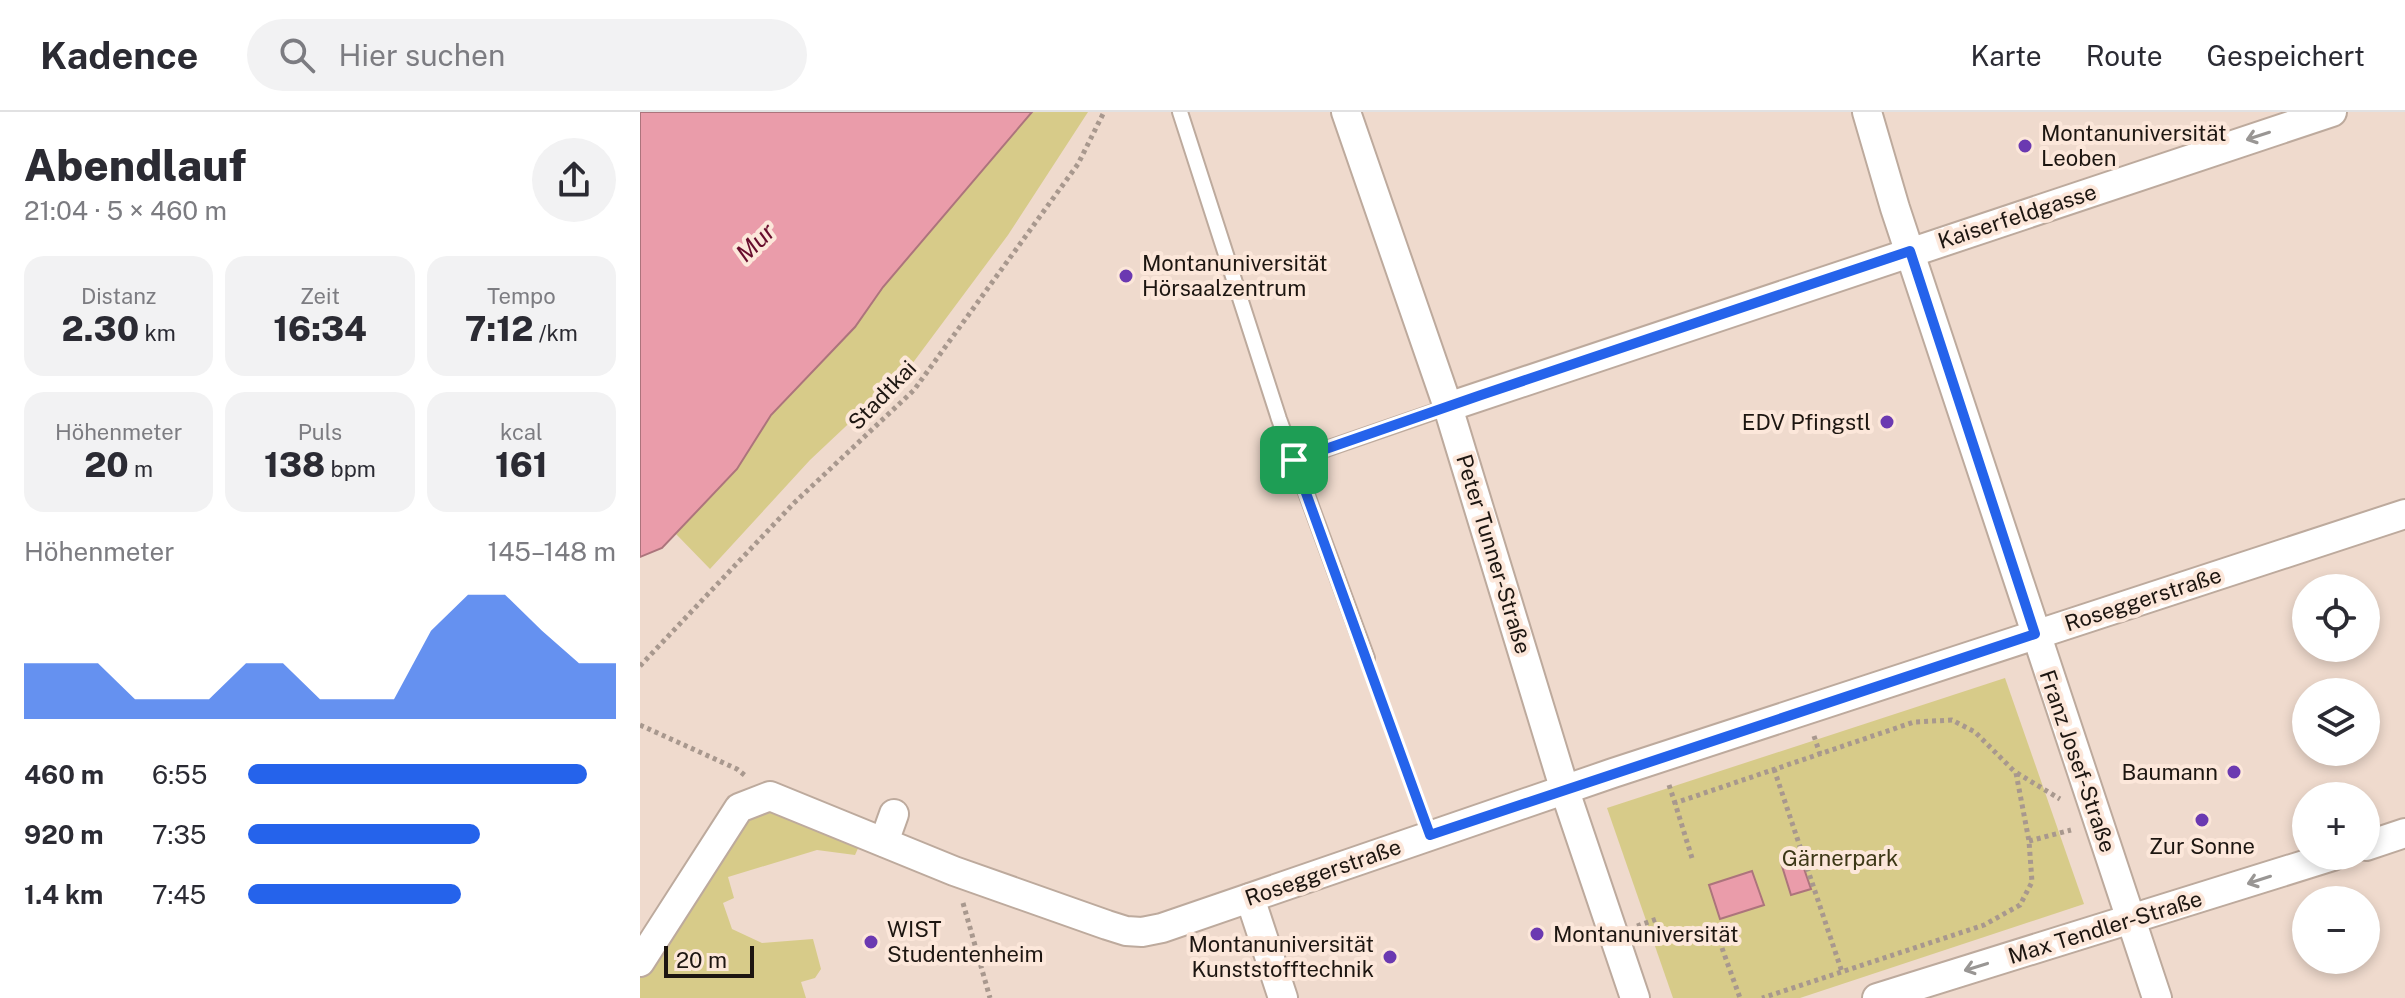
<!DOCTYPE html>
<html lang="de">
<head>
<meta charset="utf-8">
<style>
	:root { --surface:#fff; --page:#f2f2f3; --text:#2b2b33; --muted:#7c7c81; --line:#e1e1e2; --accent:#2563eb }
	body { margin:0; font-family:"Public Sans",sans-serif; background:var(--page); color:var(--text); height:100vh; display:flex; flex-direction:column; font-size:30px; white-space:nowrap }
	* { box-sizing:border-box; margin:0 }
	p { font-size:26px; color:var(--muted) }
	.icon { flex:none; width:44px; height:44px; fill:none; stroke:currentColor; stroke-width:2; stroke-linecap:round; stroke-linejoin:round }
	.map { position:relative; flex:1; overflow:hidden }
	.details { display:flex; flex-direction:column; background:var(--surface); width:640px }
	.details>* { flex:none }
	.buttons { position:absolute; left:1652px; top:462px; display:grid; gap:16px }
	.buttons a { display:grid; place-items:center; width:88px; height:88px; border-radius:50%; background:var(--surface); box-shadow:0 4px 12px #0003; font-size:40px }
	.scale { position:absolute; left:24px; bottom:20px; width:90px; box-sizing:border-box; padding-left:8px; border:4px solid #1d1611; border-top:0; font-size:22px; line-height:28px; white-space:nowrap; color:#1d1611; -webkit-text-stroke:6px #fce7da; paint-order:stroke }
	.pin { position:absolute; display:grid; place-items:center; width:68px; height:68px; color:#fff; margin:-34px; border-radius:16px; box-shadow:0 4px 12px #0006 }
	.round { display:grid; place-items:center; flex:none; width:84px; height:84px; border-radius:42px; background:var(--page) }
	.summary { display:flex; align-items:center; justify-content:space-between; height:136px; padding:0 24px }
	h1 { font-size:44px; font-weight:800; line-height:60px }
	.figures { display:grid; grid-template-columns:repeat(3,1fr); gap:12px; height:136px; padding:8px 24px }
	.figures div { display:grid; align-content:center; border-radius:20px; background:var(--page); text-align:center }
	.figures b { font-size:34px; font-weight:800 }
	.figures small { font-size:22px; font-weight:400 }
	.figures p { font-size:22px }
	.chart { height:224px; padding:16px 24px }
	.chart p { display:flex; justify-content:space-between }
	.chart svg { width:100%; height:144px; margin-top:8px; fill:var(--accent); opacity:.7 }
	ul { padding:0 24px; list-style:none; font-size:26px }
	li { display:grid; grid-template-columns:128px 96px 1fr; align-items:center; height:60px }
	li i { height:20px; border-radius:10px; background:var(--accent) }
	header { display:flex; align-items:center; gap:48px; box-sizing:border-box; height:112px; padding:0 40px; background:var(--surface); border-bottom:2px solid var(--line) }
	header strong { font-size:38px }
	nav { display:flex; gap:44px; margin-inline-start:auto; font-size:28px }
	.search { width:560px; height:72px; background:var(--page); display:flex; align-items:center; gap:20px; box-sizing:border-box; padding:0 28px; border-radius:44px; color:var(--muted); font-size:30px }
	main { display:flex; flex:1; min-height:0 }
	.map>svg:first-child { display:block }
	.green { fill:#d7cb89 }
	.water { fill:#ea9caa; stroke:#ac747c; stroke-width:2 }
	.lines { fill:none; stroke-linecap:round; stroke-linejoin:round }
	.lane-casing { stroke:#bdaa9d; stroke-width:18 }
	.street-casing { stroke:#bdaa9d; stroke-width:32 }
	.path { stroke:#a8988e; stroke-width:5; stroke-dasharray:4 4; stroke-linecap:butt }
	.lane { stroke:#fff; stroke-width:14 }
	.street { stroke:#fff; stroke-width:28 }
	.oneway { stroke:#999694 }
	.route-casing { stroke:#fff; stroke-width:16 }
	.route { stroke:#2563eb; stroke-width:10 }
	.poi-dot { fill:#6b39b1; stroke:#fce7da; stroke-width:3 }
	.labels { text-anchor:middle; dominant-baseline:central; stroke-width:8; stroke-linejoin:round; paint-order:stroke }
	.poi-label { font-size:22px; fill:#1d1611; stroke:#fce7da; text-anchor:start }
	.street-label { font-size:22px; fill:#1d1611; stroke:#fce7da }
	.park-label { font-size:22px; fill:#3c3716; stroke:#fce7da }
	.water-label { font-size:24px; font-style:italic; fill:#670c2c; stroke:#fce7da }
</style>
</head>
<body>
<header>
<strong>Kadence</strong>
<div class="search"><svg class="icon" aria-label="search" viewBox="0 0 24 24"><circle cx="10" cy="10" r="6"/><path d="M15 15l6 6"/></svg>Hier suchen</div>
<nav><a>Karte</a><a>Route</a><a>Gespeichert</a></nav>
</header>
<main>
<section class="details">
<div class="summary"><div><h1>Abendlauf</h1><p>21:04 · 5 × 460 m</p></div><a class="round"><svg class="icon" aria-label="share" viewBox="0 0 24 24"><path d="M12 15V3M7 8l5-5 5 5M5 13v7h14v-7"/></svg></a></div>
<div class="figures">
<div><p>Distanz</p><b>2.30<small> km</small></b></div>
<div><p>Zeit</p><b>16:34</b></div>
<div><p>Tempo</p><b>7:12<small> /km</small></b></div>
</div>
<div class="figures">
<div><p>Höhenmeter</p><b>20<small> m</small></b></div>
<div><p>Puls</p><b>138<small> bpm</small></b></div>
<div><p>kcal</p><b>161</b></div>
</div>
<div class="chart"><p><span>Höhenmeter</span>145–148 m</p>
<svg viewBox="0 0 160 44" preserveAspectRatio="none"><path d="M0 44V27L10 27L20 27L30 38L40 38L50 38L60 27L70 27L80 38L90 38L100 38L110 17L120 6L130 6L140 17L150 27L160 27V44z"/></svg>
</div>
<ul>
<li><b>460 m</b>6:55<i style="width:92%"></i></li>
<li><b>920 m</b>7:35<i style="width:63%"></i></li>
<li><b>1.4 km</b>7:45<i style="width:58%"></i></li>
</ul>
</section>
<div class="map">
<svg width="1765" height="886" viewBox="0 0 1765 886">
	<rect width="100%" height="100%" fill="#efdacd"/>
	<g class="green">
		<polygon points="392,0 448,0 368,123 272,252 170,348 70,457 36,422 97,357 131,303 215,215 243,175"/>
		<polygon points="1365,566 1444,792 1160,886 1033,886 967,696"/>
		<polygon points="130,684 224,723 215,743 177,738 88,765 94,786 83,791 92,817 122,831 173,827 181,857 175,866 161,870 166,886 0,886 0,850 99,696"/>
	</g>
	<g class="water">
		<polygon points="0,0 392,0 243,175 215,215 131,303 97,357 22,436 0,445"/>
		<polygon points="1160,745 1171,777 1151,783 1141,751"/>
		<polygon points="1112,759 1124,793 1080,807 1069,773"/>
	</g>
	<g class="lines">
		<defs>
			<g id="lane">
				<polyline points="540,0 639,307 727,546"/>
				<polyline points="654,348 808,295"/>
			</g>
			<g id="street">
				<polyline points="706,0 808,295 925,679 995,886"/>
				<polyline points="1227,0 1255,96 1517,886"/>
				<polyline points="808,295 1692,0"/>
				<polyline points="244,730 254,702"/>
				<polyline points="1726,734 1765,721"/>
				<polyline points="610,786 643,886"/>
				<polyline points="0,850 99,696 130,684 314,759 467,813 486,819 502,820 522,816 973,661 1765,402"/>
				<polyline points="1237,886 1693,744"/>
			</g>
		</defs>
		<use href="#lane" class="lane-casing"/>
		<use href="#street" class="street-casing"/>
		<g class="path">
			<polyline points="0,554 154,391 274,278 438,52 464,0"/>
			<polyline points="734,566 781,700"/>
			<polyline points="0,613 97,657 107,665"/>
			<polyline points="1174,624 1180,642"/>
			<polyline points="1134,657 1202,860"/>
			<polyline points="1377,661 1420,687"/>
			<polyline points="1029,673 1035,691"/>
			<polyline points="1389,729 1431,718"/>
			<polyline points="1052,746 1035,691 1274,610 1312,608 1335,620 1376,661 1389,729 1392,770 1380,793 1344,813 1122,886"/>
			<polyline points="323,791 350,886"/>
			<polyline points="997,814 1017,807"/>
			<polyline points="1082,836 1100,886"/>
		</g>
		<use href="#lane" class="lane"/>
		<use href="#street" class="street"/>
	</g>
	<defs><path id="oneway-shaft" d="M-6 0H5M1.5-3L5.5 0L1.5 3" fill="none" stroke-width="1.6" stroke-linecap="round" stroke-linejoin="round" transform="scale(2)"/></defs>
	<g class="oneway">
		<use href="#oneway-shaft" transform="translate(1618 24) rotate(162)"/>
		<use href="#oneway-shaft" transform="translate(1619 768) rotate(162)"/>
		<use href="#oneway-shaft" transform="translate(1336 855) rotate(163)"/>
	</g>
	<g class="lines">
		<defs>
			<polygon id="route" points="1270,139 1395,522 790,723 654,348 841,283"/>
		</defs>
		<use href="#route" class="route-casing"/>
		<use href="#route" class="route"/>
	</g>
	<g class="poi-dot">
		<circle cx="1385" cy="34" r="8"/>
		<circle cx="486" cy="164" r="8"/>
		<circle cx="1247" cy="310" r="8"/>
		<circle cx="1594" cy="660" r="8"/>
		<circle cx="1562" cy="708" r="8"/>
		<circle cx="897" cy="822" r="8"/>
		<circle cx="231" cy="830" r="8"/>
		<circle cx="750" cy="845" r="8"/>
	</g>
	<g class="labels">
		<g class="poi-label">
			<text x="1401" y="21">Montanuniversität<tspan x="1401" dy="25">Leoben</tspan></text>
			<text x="502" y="151">Montanuniversität<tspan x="502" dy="25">Hörsaalzentrum</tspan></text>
			<text x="1231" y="310" text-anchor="end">EDV Pfingstl</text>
			<text x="1578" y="660" text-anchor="end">Baumann</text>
			<text x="1562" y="734" text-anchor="middle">Zur Sonne</text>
			<text x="247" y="817">WIST<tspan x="247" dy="25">Studentenheim</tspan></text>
			<text x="913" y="822">Montanuniversität</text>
			<text x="734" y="832" text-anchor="end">Montanuniversität<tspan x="734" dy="25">Kunststofftechnik</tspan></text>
		</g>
		<g class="street-label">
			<text transform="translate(1377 104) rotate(-18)">Kaiserfeldgasse</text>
			<text transform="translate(242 283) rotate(-46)">Stadtkai</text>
			<text transform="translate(854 442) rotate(73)">Peter Tunner-Straße</text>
			<text transform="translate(1503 487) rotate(-18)">Roseggerstraße</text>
			<text transform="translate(1438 649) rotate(71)">Franz Josef-Straße</text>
			<text transform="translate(683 760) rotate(-19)">Roseggerstraße</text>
			<text transform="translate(1465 815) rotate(-17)">Max Tendler-Straße</text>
		</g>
		<g class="park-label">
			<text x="1200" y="746">Gärnerpark</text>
		</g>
		<g class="water-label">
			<text transform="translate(115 130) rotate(-44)">Mur</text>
		</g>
	</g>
</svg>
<div class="buttons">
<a><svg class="icon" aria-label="locate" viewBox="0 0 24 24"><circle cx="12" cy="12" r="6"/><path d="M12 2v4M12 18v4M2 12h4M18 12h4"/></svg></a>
<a><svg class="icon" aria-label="layers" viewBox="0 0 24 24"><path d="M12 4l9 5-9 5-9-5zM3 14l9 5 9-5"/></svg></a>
<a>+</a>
<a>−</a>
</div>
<div class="scale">20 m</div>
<div class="pin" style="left:654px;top:348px;background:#1e9e55"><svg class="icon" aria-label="arrive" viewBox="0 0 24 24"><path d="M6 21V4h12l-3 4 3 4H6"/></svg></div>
</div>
</main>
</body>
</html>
